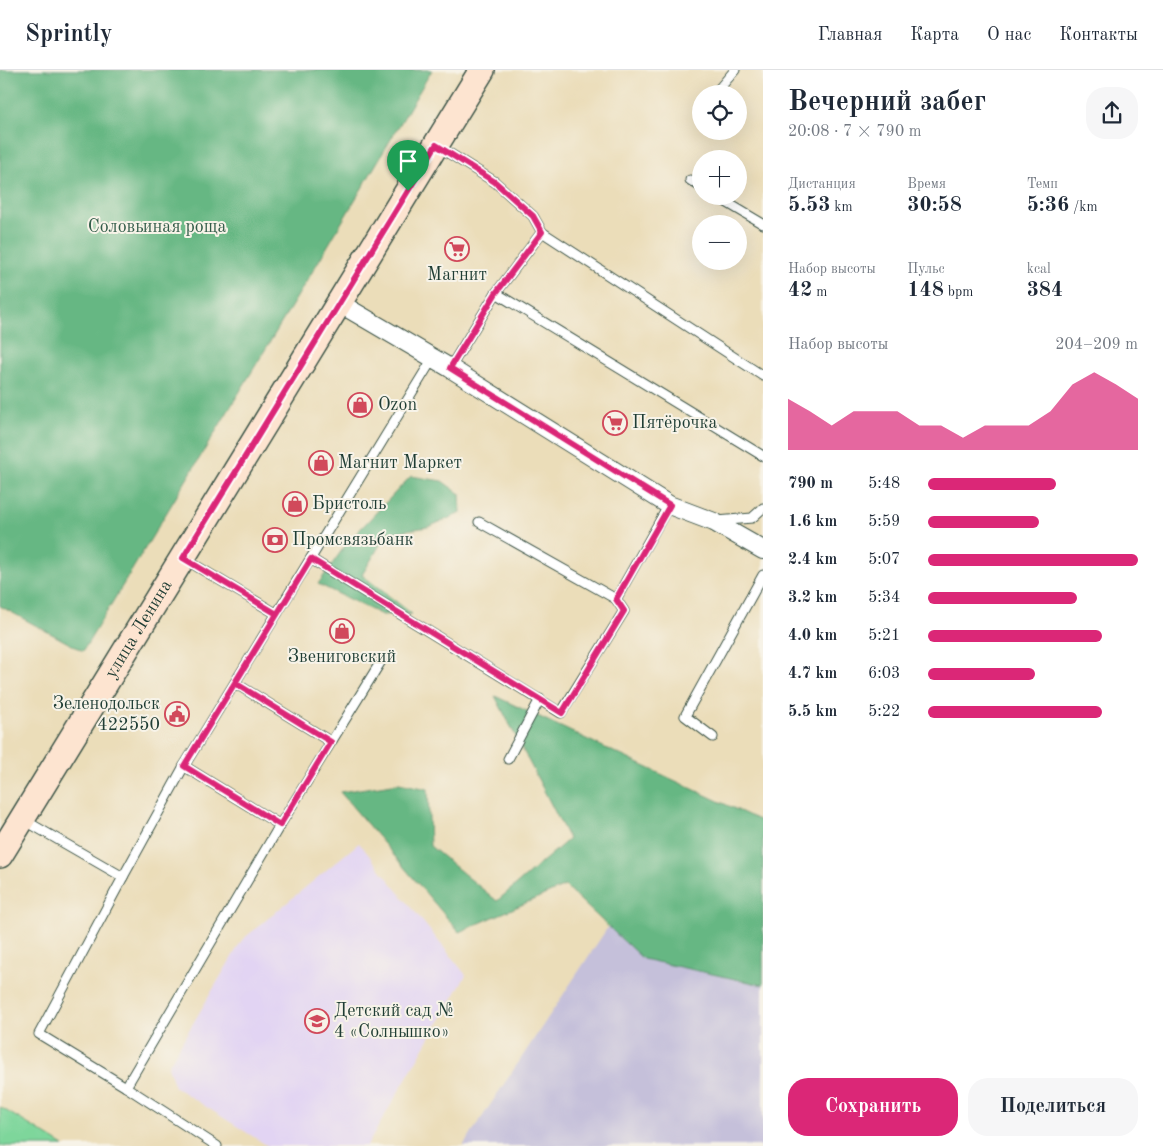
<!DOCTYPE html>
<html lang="ru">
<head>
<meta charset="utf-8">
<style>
	:root { --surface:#fff; --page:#f6f6f7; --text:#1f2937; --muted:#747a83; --line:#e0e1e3; --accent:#db2777 }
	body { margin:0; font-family:"Old Standard TT",serif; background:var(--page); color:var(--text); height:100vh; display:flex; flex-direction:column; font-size:19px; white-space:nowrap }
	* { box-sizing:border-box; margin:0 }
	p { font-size:16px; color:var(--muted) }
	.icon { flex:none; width:28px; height:28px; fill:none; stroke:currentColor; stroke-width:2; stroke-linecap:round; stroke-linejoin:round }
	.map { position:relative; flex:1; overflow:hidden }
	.drawer { display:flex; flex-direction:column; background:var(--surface); width:400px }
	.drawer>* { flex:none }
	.buttons { position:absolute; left:692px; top:15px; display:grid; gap:10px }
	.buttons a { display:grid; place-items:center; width:55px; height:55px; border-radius:50%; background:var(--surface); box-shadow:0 5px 20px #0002; font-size:25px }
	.pin { position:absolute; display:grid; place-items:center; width:42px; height:42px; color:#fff; margin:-51px -21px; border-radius:50% 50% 50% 0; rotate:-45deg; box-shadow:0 0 5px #0007 }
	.pin .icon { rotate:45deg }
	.round { display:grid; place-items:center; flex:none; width:52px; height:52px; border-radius:20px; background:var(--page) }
	.headline { display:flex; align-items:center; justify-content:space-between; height:85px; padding:0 25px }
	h1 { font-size:28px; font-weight:700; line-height:38px }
	.metrics { display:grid; grid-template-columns:repeat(3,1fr); gap:8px; height:85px; padding:5px 25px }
	.metrics div { display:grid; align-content:center }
	.metrics b { font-size:21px; font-weight:700 }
	.metrics small { font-size:14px; font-weight:400 }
	.metrics p { font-size:14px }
	.chart { height:140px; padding:10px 25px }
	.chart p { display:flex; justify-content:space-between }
	.chart svg { width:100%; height:90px; margin-top:5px; fill:var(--accent); opacity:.7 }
	.primary-button { display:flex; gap:10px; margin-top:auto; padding:10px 25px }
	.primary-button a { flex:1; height:58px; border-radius:20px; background:var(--accent); color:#fff; font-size:20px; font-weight:700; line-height:58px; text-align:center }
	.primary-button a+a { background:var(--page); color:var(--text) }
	ul { padding:0 25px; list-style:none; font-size:16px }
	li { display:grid; grid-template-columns:80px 60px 1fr; align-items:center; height:38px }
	li i { height:12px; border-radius:6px; background:var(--accent) }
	header { display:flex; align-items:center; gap:30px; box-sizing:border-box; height:70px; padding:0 25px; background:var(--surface); border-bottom:1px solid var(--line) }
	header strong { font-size:24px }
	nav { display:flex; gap:28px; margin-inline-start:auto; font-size:18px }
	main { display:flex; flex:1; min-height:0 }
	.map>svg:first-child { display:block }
	.built { fill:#e2d4f3 }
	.industrial { fill:#c5c0da }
	.green { fill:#7ed69b; stroke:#4e8a68 }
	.forest { fill:#66b783; stroke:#427a5c }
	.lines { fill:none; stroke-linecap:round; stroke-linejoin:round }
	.service-casing { stroke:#3e5548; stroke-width:11 }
	.minor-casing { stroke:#3e5548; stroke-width:20 }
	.secondary-casing { stroke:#3e5548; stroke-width:28 }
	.service { stroke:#fff; stroke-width:9 }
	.minor { stroke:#fff; stroke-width:18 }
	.secondary { stroke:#fde4d0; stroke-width:25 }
	.route-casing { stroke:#fff; stroke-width:10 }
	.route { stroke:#db2777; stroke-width:6 }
	.labels { text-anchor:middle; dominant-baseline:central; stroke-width:4; stroke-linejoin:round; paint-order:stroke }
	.park-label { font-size:18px; fill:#325c49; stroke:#f7f3e8 }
	.poi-label { font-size:18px; fill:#1f3d34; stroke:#f7f3e8; text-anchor:start }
	.street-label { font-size:18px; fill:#1f3d34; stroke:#f7f3e8 }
</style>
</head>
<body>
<header>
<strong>Sprintly</strong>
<nav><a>Главная</a><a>Карта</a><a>О нас</a><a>Контакты</a></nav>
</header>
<main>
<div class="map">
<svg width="763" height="1076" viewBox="0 0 763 1076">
	<rect width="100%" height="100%" fill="#f7f3e8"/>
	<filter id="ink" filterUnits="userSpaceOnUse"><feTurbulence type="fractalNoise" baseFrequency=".02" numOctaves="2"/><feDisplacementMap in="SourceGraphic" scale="10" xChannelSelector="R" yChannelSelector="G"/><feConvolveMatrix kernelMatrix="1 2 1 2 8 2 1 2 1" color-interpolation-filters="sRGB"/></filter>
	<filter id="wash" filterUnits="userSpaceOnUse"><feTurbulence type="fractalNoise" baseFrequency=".0096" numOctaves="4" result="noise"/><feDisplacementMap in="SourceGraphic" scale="20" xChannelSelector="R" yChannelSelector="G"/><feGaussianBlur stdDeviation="1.12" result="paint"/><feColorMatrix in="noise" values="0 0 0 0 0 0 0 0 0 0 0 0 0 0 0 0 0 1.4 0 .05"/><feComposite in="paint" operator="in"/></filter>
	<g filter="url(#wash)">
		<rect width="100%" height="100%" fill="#ebddb9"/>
		<polygon class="built" points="359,773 466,905 367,1076 268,1076 175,1017 168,996 242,870"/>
		<polygon class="industrial" points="661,777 763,805 763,1076 463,1076"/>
		<polygon class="green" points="0,1037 64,1076 0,1076"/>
		<g class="forest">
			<polygon points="0,0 432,0 320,189 83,581 0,536"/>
			<polygon points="411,406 442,411 460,424 461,443 428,457 387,463 362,505 412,544 382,545 318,514 347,473"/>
			<polygon points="495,626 763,752 763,915 643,889 565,816 459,862 340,722 399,713 428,719 430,776 497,831 569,769"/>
		</g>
	</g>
	<g filter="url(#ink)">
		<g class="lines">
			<defs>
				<g id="service">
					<polyline points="718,20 735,0"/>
					<polyline points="436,75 495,112 533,146 542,162 763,306"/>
					<polyline points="690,110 701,117"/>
					<polyline points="716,126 763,154"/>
					<polyline points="496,223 542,162"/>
					<polyline points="450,298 496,223 763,386"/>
					<polyline points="717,451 752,448 763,438"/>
					<polyline points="183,488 277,544"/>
					<polyline points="311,489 561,643 624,541 616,529 479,452"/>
					<polyline points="616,529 669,435"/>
					<polyline points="235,613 331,672"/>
					<polyline points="713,667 685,646 763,505"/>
					<polyline points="508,689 540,629"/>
					<polyline points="184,696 280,755"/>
					<polyline points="24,750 123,807"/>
					<polyline points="126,1017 280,755 383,588"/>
					<polyline points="217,1076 126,1017 39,964 123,807 184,696 433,288"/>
				</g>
				<polyline id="minor" points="339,233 450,298 669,435 714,452 763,480"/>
				<g id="secondary">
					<path id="s1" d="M 0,785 L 482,0"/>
				</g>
			</defs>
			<use href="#service" class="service-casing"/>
			<use href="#minor" class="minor-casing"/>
			<use href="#secondary" class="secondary-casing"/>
			<use href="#service" class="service"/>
			<use href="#minor" class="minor"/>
			<use href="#secondary" class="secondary"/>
		</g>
	</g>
	<g class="lines" filter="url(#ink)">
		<defs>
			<path id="route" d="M 408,121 L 183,488 L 277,544 L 184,696 L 280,755 L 331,672 L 235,613 C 260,572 285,531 311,489 L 562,643 L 624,541 L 616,529 L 670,435 L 450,298 L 496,223 L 542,162 L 533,146 L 495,112 L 436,75 L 408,121"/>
		</defs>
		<use href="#route" class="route-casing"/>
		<use href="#route" class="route"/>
	</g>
	<defs>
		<symbol id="supermarket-ring" viewBox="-11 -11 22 22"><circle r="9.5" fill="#f7f3e8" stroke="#d1495b" stroke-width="1.5"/><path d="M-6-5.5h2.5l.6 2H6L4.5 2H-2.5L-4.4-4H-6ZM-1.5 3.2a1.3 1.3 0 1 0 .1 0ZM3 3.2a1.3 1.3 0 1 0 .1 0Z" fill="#d1495b"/></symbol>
		<symbol id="shop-ring" viewBox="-11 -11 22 22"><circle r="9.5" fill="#f7f3e8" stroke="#d1495b" stroke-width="1.5"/><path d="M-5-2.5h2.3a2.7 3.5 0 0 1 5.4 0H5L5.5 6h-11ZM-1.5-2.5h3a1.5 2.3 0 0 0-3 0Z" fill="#d1495b"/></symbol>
		<symbol id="bank-ring" viewBox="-11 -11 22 22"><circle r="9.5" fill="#f7f3e8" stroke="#d1495b" stroke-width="1.5"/><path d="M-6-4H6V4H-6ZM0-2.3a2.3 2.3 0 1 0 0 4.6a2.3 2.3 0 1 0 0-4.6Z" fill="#d1495b"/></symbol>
		<symbol id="civic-ring" viewBox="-11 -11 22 22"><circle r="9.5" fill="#f7f3e8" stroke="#d1495b" stroke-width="1.5"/><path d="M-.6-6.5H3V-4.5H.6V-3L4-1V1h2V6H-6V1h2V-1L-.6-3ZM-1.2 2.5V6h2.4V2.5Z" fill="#d1495b"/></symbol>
		<symbol id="school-ring" viewBox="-11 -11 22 22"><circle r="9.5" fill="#f7f3e8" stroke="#d1495b" stroke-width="1.5"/><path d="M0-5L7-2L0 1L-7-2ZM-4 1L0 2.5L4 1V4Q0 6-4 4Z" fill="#d1495b"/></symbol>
	</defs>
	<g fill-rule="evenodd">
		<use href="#supermarket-ring" x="443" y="165" width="28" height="28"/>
		<use href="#shop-ring" x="346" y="321" width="28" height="28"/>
		<use href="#supermarket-ring" x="601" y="339" width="28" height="28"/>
		<use href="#shop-ring" x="307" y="379" width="28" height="28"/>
		<use href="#shop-ring" x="281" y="420" width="28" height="28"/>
		<use href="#bank-ring" x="261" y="456" width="28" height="28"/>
		<use href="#shop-ring" x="328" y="547" width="28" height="28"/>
		<use href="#civic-ring" x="163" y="630" width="28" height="28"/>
		<use href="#school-ring" x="303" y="937" width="28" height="28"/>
	</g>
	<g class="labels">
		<g class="park-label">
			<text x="157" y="157">Соловьиная роща</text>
		</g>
		<g class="poi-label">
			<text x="457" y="205" text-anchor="middle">Магнит</text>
			<text x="378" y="335">Ozon</text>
			<text x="632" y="353">Пятёрочка</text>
			<text x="338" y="393">Магнит Маркет</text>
			<text x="312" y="434">Бристоль</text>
			<text x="292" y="470">Промсвязьбанк</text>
			<text x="342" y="587" text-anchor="middle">Звениговский</text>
			<text x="160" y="634" text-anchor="end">Зеленодольск<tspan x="160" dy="21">422550</tspan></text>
			<text x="334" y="941">Детский сад №<tspan x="334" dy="21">4 «Солнышко»</tspan></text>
		</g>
		<g class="street-label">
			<text stroke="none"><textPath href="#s1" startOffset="265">улица Ленина</textPath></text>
		</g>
	</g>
</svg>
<div class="buttons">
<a><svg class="icon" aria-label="locate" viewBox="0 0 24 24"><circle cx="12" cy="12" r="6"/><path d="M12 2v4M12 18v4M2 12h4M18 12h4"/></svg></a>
<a>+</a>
<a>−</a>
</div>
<div class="pin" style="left:408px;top:121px;background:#1e9e55"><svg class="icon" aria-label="arrive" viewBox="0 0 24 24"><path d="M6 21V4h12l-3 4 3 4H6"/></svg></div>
</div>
<section class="drawer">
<div class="headline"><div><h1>Вечерний забег</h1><p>20:08 · 7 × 790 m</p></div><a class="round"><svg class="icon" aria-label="share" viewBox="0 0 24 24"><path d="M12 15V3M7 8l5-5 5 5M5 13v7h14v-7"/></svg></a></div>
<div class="metrics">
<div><p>Дистанция</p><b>5.53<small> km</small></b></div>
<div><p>Время</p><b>30:58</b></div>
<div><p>Темп</p><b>5:36<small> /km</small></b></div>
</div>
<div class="metrics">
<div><p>Набор высоты</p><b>42<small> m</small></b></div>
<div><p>Пульс</p><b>148<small> bpm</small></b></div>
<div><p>kcal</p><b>384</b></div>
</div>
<div class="chart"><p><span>Набор высоты</span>204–209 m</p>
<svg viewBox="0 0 160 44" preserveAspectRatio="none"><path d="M0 44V19L10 25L20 32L30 25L40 25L50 25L60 32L70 32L80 38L90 32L100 32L110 32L120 25L130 12L140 6L150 12L160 19V44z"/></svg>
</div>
<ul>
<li><b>790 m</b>5:48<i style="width:61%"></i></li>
<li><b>1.6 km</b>5:59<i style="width:53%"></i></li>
<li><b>2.4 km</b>5:07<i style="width:100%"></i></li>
<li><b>3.2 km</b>5:34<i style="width:71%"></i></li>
<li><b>4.0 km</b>5:21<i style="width:83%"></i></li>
<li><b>4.7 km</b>6:03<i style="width:51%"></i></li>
<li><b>5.5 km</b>5:22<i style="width:83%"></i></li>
</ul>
<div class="primary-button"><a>Сохранить</a><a>Поделиться</a></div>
</section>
</main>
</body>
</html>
